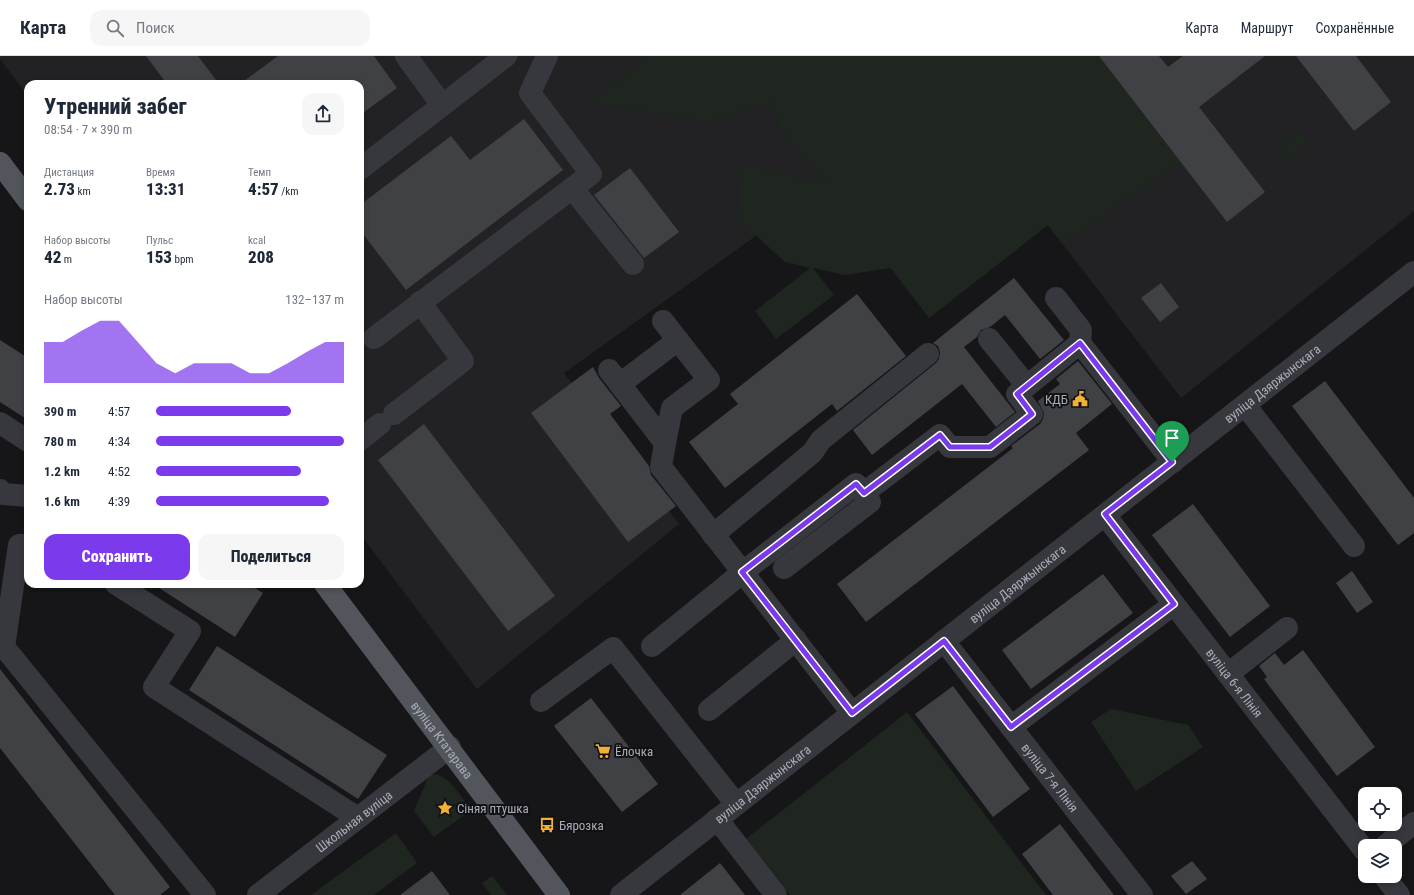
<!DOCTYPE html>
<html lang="ru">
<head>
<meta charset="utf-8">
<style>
	:root { --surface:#fff; --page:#f6f6f7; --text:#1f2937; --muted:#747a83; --line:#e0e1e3; --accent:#7c3aed }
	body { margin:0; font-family:"Roboto Condensed",sans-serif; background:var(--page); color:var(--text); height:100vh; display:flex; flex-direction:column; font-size:15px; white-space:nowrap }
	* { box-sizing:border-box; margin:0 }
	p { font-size:13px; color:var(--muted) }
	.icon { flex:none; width:22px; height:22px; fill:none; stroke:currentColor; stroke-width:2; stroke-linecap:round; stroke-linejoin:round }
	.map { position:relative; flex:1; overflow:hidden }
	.panel { position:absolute; left:24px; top:24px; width:340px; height:508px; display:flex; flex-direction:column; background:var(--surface); border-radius:12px; box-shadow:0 2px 6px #0003 }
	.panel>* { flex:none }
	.tools { position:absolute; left:1358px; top:731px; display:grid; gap:8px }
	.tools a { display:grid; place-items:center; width:44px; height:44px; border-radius:8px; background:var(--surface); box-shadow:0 2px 6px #0003; font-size:20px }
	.pin { position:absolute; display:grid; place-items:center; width:34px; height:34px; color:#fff; margin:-41px -17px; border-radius:50% 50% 50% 0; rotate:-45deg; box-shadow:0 0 4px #0007 }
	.pin .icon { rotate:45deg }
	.round { display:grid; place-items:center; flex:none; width:42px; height:42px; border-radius:12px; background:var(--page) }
	.summary { display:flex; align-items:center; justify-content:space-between; height:68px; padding:0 20px }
	h1 { font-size:22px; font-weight:800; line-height:30px }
	.stats { display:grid; grid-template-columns:repeat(3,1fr); gap:6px; height:68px; padding:4px 20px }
	.stats div { display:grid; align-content:center }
	.stats b { font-size:17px; font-weight:800 }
	.stats small { font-size:11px; font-weight:400 }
	.stats p { font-size:11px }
	.chart { height:112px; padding:8px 20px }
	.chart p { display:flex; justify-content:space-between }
	.chart svg { width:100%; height:72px; margin-top:4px; fill:var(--accent); opacity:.7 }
	.action { display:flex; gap:8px; margin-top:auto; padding:8px 20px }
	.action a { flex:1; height:46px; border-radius:12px; background:var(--accent); color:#fff; font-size:16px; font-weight:800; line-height:46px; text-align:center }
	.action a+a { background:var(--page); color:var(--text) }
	ul { padding:0 20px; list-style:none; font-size:13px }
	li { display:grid; grid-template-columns:64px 48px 1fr; align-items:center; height:30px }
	li i { height:10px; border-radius:5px; background:var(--accent) }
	header { display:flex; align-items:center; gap:24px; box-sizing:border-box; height:56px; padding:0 20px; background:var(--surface); border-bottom:1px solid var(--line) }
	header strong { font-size:19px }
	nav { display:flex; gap:22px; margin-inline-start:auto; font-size:14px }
	.search { width:280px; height:36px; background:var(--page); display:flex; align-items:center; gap:10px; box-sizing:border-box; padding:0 14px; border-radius:12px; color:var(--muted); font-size:15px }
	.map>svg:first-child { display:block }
	.built { fill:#222225 }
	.green { fill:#1e261f }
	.building { fill:#404145 }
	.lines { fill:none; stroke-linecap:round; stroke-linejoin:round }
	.minor { stroke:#37383d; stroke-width:22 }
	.major { stroke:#53555c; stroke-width:22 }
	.route-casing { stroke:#fff; stroke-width:8 }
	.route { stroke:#7c3aed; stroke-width:5 }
	.labels { text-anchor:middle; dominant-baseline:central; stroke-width:4; stroke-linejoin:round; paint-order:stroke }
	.street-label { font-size:13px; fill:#a8adb8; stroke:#111113 }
	.poi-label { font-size:13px; fill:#a8adb8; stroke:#111113; text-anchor:start }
</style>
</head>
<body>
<header>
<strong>Карта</strong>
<div class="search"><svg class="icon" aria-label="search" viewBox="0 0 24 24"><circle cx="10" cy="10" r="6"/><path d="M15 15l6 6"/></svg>Поиск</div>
<nav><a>Карта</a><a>Маршрут</a><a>Сохранённые</a></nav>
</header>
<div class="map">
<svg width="1414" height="839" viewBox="0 0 1414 839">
	<rect width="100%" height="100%" fill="#161618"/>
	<polygon class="built" points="0,0 1414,0 1414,155 1181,342 1048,169 929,262 827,129 564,317 679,468 477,633 360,478 360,28 28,28 28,40 0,3"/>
	<g class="green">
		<polygon points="647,0 1099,0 1180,106 1063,189 1048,169 929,262 891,212 845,219 813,212 834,239 776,283 755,255 810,212 785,206 738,163 741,108 827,128 781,74 773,46 710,66 591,47"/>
		<polygon points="1300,74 1309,86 1284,106 1275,94"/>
		<polygon points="1111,653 1188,669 1203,691 1136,735 1091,666"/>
		<polygon points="907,656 1046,839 790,839 746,783"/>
		<path d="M 436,718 C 452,723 461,741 471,754 L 434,781 L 414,755 L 429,719 Z"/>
		<polygon points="396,777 417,807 374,839 311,839"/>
		<polygon points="492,820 507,839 491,839 482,827"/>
	</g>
	<g class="building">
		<polygon points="146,0 198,0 219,28 167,28"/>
		<polygon points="278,0 374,0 397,32 360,59 360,28 240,28"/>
		<polygon points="1099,0 1159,0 1168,11 1183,0 1265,0 1199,51 1265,136 1227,166"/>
		<polygon points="1296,0 1356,0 1391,46 1354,75"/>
		<polygon points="524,63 563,114 406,234 360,174 360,149 451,80 470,104"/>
		<polygon points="630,112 679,176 644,202 594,139"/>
		<polygon points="1014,222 1064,284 1040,303 1005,259 990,271 981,274 977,281 964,291 1015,356 996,371 962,328 872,399 853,374 936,307 939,303 940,296 938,290 933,287"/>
		<polygon points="1161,227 1179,251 1160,266 1141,242"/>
		<polygon points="857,238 906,300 837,355 832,348 725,432 689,386 738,348 730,338"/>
		<polygon points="0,284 28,302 28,364 0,346"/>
		<polygon points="1078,305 1112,348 1076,377 1089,394 866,566 837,528 1013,392 1011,390 1040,368 1043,363 1044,357 1038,345 1060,328 1056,323"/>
		<polygon points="593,311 599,322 621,350 610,358 649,410 651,419 676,450 628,486 531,357"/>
		<polygon points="1325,325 1414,442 1414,477 1398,489 1292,350"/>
		<polygon points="424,368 555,540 508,575 378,404"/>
		<polygon points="1193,448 1270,550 1230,581 1152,479"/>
		<polygon points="1352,515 1373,546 1357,557 1336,527"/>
		<polygon points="1103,518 1133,557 1031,633 1002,594"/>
		<polygon points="153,528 248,528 263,537 235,581"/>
		<polygon points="217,590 387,699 358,743 189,634"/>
		<polygon points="1303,594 1375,691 1337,720 1264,623 1267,621 1259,610 1275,597 1284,609"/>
		<polygon points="0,613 170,831 160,839 115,839 0,692"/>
		<polygon points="953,630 1030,733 993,761 915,658"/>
		<polygon points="591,642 658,728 622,756 554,670"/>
		<polygon points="1060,768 1114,839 1053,839 1022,798"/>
		<polygon points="1192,805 1207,823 1186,838 1171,820"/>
		<polygon points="720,807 745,839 680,839"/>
		<polygon points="432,815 450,839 400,839"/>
	</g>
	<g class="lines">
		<g class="minor">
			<polyline points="406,0 442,49"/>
			<polyline points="360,113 506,0"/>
			<polyline points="572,132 633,208"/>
			<polyline points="1056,242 1081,274 1080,287 1173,406"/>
			<polyline points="663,265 709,324 672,352 665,387"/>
			<polyline points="374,282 591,118 530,37 547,0"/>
			<polyline points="989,283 1027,330"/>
			<polyline points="609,314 665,387 661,411 852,657"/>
			<polyline points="620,328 678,284"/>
			<polyline points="1245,349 1354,490"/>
			<polyline points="394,358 463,305 420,246"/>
			<polyline points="0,367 28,385"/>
			<polyline points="360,384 380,368"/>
			<polyline points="0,434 3,438 28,440"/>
			<path id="s1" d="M 1105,459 L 1365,795"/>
			<polyline points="713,479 812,397 821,384 928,298"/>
			<polyline points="784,512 870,446 864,437"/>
			<polyline points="116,528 190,575 154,631 358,762"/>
			<path id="s2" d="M 944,585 L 1142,839"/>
			<polyline points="652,590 743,516 856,428 864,437 940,379 950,391 990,391 1032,358 1017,338 1080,287"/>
			<polyline points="4,591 19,489 28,489"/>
			<polyline points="0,593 4,591 205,839"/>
			<polyline points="1228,618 1287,572"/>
			<polyline points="541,645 613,592 736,748"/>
			<polyline points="709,654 796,584"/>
			<polyline points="1011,671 1174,548"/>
			<polyline points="717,763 776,839"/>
			<polyline points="1385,790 1414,767"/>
			<polyline points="1384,820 1399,839"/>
			<path id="s3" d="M 258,839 L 450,691"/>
			<path id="s4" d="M 621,839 L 1414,216"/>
		</g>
		<g class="major">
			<polyline points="0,107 28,144"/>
			<path id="s5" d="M 325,528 L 559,839"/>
		</g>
	</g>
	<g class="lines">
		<defs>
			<polygon id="route" points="1080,287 1172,406 1105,458 1174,548 1011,671 944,585 852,657 742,516 856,428 864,437 940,379 950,391 990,391 1032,358 1017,338"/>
		</defs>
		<use href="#route" class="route-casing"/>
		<use href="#route" class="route"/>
	</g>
	<defs>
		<symbol id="civic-bare" viewBox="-9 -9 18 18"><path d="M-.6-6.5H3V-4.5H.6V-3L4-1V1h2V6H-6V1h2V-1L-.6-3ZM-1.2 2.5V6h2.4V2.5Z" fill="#f2b134" stroke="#111113" stroke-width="2.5" paint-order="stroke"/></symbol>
		<symbol id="supermarket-bare" viewBox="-9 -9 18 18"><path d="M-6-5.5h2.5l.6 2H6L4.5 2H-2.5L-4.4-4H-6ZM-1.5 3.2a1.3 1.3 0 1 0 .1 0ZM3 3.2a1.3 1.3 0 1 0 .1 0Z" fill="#f2b134" stroke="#111113" stroke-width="2.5" paint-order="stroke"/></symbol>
		<symbol id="sight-bare" viewBox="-9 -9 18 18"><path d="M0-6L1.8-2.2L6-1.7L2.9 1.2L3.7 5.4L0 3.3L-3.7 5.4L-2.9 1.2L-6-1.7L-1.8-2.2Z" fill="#f2b134" stroke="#111113" stroke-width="2.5" paint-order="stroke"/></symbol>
		<symbol id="bus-bare" viewBox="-9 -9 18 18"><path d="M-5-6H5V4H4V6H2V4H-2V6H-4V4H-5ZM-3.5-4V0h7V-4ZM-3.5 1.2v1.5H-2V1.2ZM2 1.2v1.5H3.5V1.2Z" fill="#f2b134" stroke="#111113" stroke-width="2.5" paint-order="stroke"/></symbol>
	</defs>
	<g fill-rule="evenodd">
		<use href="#civic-bare" x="1069" y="332" width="22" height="22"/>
		<use href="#supermarket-bare" x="592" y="684" width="22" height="22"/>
		<use href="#sight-bare" x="434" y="741" width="22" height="22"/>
		<use href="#bus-bare" x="536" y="758" width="22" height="22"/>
	</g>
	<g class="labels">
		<g class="street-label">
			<text stroke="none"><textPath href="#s4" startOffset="828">вуліца Дзяржынскага</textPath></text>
			<text stroke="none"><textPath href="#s4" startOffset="504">вуліца Дзяржынскага</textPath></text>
			<text stroke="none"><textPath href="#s1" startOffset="212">вуліца 6-я Лінія</textPath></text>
			<text stroke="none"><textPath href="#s5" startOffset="195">вуліца Ктатарава</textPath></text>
			<text stroke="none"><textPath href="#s2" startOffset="173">вуліца 7-я Лінія</textPath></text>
			<text stroke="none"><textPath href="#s4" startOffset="180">вуліца Дзяржынскага</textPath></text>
			<text stroke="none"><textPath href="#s3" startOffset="121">Школьная вуліца</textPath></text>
		</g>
		<g class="poi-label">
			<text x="1068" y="343" text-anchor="end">КДБ</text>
			<text x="615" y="695">Ёлочка</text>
			<text x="457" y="752">Сіняя птушка</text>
			<text x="559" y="769">Бярозка</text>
		</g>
	</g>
</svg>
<div class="tools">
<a><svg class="icon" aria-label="locate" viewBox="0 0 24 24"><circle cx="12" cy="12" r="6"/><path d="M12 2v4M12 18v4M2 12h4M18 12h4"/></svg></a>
<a><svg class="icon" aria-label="layers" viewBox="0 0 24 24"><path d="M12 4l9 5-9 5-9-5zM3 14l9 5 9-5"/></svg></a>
</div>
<div class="pin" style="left:1172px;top:406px;background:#1e9e55"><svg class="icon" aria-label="arrive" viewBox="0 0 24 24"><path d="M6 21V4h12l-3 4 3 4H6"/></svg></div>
<section class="panel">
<div class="summary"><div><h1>Утренний забег</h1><p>08:54 · 7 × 390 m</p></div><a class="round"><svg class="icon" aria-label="share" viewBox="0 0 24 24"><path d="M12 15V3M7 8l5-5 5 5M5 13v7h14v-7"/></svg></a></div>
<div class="stats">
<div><p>Дистанция</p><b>2.73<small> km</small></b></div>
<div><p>Время</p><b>13:31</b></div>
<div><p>Темп</p><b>4:57<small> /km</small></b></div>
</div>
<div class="stats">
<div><p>Набор высоты</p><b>42<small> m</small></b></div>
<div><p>Пульс</p><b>153<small> bpm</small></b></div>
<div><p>kcal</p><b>208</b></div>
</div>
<div class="chart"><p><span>Набор высоты</span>132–137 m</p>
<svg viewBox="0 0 160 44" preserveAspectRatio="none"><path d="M0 44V19L10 19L20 12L30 6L40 6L50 19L60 32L70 38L80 32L90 32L100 32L110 38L120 38L130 32L140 25L150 19L160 19V44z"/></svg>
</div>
<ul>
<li><b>390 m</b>4:57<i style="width:72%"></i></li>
<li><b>780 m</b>4:34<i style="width:100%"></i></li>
<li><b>1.2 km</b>4:52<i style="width:77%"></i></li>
<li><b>1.6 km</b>4:39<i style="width:92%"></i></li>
</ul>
<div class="action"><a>Сохранить</a><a>Поделиться</a></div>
</section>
</div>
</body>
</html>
